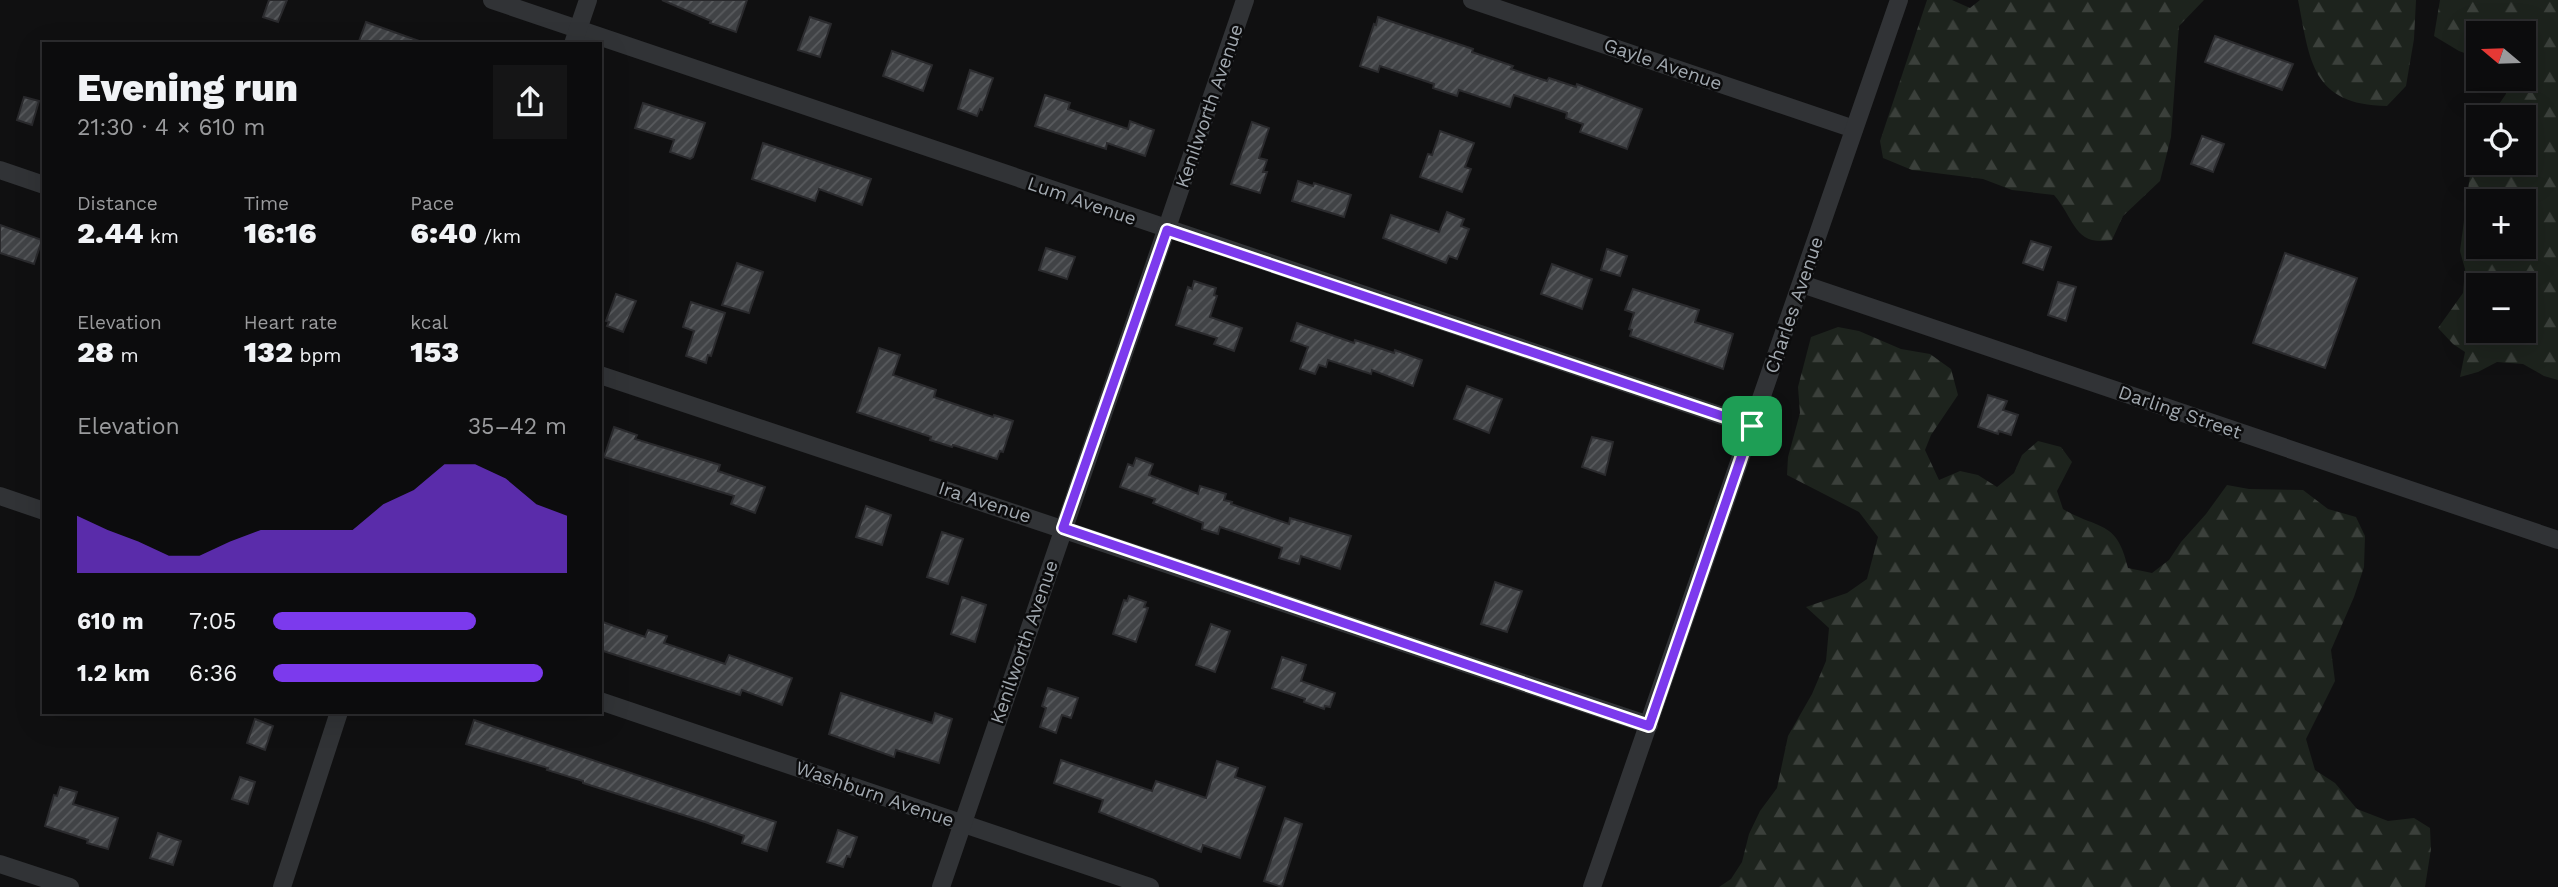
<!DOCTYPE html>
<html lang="en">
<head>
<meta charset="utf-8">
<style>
	:root { --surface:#0c0c0d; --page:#151516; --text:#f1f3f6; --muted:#9a9b9d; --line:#2c2c2e; --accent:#7c3aed }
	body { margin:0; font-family:"Work Sans",sans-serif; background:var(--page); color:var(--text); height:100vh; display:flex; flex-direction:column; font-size:26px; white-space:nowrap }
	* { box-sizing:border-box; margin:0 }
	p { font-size:23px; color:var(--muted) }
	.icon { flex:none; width:38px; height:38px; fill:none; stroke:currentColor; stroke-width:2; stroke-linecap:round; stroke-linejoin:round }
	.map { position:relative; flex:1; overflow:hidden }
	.sheet { position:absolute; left:42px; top:42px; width:560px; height:672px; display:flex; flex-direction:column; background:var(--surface); border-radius:0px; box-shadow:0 7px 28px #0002,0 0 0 2px var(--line) }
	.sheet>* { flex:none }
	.needle { width:46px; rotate:289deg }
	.tools { position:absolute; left:2466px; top:21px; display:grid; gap:14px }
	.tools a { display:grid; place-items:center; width:70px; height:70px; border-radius:0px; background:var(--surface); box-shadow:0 7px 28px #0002,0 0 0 2px var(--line); font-size:35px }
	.pin { position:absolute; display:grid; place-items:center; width:60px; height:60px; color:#fff; margin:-30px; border-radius:14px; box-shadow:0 4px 10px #0006 }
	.round { display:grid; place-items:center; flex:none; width:74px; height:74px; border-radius:0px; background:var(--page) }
	.head { display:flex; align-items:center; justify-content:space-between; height:119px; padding:0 35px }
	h1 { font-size:38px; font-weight:800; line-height:52px }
	.figures { display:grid; grid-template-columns:repeat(3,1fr); gap:10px; height:119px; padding:7px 35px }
	.figures div { display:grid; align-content:center }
	.figures b { font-size:30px; font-weight:800 }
	.figures small { font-size:19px; font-weight:400 }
	.figures p { font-size:19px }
	.chart { height:196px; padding:14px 35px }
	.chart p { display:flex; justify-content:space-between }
	.chart svg { width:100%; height:126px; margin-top:7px; fill:var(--accent); opacity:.7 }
	ul { padding:0 35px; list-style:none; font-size:23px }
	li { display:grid; grid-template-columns:112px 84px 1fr; align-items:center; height:52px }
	li i { height:18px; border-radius:9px; background:var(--accent) }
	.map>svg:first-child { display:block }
	.forest { fill:url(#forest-firs); fill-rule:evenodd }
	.building { fill:url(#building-hatch); stroke:#2a2a2d; stroke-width:2 }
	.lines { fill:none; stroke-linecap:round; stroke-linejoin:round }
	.street { stroke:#313336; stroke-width:18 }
	.route-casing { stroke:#fff; stroke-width:14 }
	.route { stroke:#7c3aed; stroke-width:9 }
	.labels { text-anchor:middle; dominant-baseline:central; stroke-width:5; stroke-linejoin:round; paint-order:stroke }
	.street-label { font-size:19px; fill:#a2a9b0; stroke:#0b0b0c }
</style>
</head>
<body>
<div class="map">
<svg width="2558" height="887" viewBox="0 0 2558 887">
	<defs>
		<pattern id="forest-firs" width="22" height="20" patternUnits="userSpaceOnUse" patternTransform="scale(1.75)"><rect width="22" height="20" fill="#1d231d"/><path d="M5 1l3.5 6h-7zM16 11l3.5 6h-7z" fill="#3b403b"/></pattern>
		<pattern id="building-hatch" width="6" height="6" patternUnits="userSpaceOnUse" patternTransform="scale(1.75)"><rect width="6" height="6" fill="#414346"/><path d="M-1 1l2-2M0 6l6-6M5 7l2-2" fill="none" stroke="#595b5e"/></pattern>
	</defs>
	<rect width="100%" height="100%" fill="#101011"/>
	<g class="forest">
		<path d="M 1927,0 L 1952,0 L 1970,8 L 1980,0 L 2204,0 L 2179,26 L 2171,137 L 2160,181 L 2123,216 L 2112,240 C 2074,247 2075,219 2054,195 L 2012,190 L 1983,179 L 1912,170 L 1883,158 L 1880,141 Z"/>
		<path d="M 2298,0 L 2416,0 L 2414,39 L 2406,86 L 2387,106 C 2311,105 2310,60 2298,0 Z"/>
		<path d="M 2440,0 L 2558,0 L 2558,380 L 2544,376 L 2523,364 L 2497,362 L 2478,372 L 2460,377 L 2465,352 L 2453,344 L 2438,328 L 2463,293 L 2465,269 L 2460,251 L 2471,167 L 2478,145 L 2478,163 L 2524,163 L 2524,117 L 2490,117 L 2506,94 L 2506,79 L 2524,79 L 2524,33 L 2478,33 L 2478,58 L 2459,51 L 2434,36 ZM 2524,201 L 2524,247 L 2478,247 L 2478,201 ZM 2478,285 L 2524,285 L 2524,331 L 2478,331 Z"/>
		<path d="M 1838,327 L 1859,331 L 1901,349 L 1930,354 L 1951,369 L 1958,395 L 1931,435 L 1925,450 L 1939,480 L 1960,471 L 1978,475 L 1997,487 L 2014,473 L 2022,455 L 2038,441 L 2061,447 L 2072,462 L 2057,491 L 2063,509 C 2098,530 2117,519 2128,568 L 2152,573 L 2169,560 L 2181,542 L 2206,514 L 2227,485 L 2249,489 L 2303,490 L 2328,509 L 2356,517 L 2365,536 L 2364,567 L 2354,597 L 2331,650 L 2335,681 L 2306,739 L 2315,770 L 2335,783 L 2357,809 L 2388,821 L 2414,818 L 2430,828 L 2431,849 L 2425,887 L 1719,887 L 1731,879 L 1742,862 L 1749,834 L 1760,811 L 1777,788 L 1788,736 L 1812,694 L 1826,661 L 1829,628 L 1806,607 L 1847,593 L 1867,579 L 1878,537 L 1859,512 L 1787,475 L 1788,457 L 1800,413 L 1798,387 L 1811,337 Z"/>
	</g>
	<g class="building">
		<polygon points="269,0 287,0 278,22 263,17"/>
		<polygon points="662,0 747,0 736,32 710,23 711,21"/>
		<polygon points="810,17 831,24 820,57 798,50"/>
		<polygon points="1378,17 1473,49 1472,52 1513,66 1511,69 1547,81 1549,78 1576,87 1577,84 1642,109 1627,149 1580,132 1583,124 1566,118 1567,113 1514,95 1510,107 1459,90 1457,96 1433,88 1434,84 1380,66 1378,72 1360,66 1374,24 1376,25"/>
		<polygon points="366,22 419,41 419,44 358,44"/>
		<polygon points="2215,36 2293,64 2282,90 2205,62"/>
		<polygon points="892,51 932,65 923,91 883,76"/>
		<polygon points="970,70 993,78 982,110 980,109 977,116 958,109"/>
		<polygon points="1045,95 1070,103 1068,109 1128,129 1130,121 1154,130 1145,156 1107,143 1106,149 1035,126"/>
		<polygon points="24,97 39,101 32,125 17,120"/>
		<polygon points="643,103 705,123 693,157 690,159 670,152 674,140 635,128"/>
		<polygon points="1252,122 1269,128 1259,158 1267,160 1263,172 1267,172 1260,193 1231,184"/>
		<polygon points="1440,131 1474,143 1465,167 1471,169 1462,192 1420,177 1428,154 1432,155"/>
		<polygon points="2202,136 2224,144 2213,172 2191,164"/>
		<polygon points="763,143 871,179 862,205 819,189 815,201 752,179"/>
		<polygon points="1298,181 1313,186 1314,183 1351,195 1344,217 1292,201"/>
		<polygon points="1447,212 1464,219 1461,226 1469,229 1457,259 1449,256 1446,263 1383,238 1391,215 1439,232"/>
		<polygon points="0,225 42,240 34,264 0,253"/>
		<polygon points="2031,241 2051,247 2043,270 2023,263"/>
		<polygon points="1046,248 1075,257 1067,279 1039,270"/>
		<polygon points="1607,249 1627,256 1620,276 1601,270"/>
		<polygon points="2285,253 2357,278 2325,368 2253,343"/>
		<polygon points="737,263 763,272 749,313 722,305"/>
		<polygon points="1552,264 1592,279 1582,309 1541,294"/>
		<polygon points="1194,281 1216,288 1214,295 1217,296 1210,317 1242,328 1234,351 1214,344 1217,338 1176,325 1188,287 1192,289"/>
		<polygon points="2058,282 2076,287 2066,321 2048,315"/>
		<polygon points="1633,289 1699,310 1695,322 1733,334 1723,369 1630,336 1632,330 1629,329 1634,313 1625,310"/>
		<polygon points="616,294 636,301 623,332 607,326 609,322 606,321"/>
		<polygon points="691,302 725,313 711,356 708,355 706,363 686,356 694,331 683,327"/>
		<polygon points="1297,323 1354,343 1355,340 1394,353 1395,350 1422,360 1413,386 1372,370 1371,374 1328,360 1326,367 1319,365 1315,374 1300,369 1308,347 1291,341"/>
		<polygon points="879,348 900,355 893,375 936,390 934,397 993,417 994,415 1013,421 1003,452 1000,451 997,459 953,445 952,447 930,440 931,437 857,412"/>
		<polygon points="1467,386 1502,399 1489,433 1454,419"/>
		<polygon points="1988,395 2007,401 2003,410 2018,415 2011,435 1999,431 1998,434 1978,427"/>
		<polygon points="614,427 637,435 635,439 720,465 718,471 765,487 755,513 731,504 734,496 604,457"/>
		<polygon points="1592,437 1613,442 1605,475 1582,467"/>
		<polygon points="1136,458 1153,464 1149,475 1198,494 1200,486 1226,494 1224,500 1232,502 1231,504 1289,524 1290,518 1351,536 1340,569 1301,556 1299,564 1279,558 1282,548 1220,527 1218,534 1202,529 1203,523 1153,503 1155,499 1120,487 1128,464 1133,466"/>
		<polygon points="866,506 891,515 882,545 856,537"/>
		<polygon points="942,532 963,539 948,584 927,577"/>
		<polygon points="1495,582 1522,591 1507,632 1481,624"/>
		<polygon points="1129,596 1146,602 1144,607 1148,608 1136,642 1113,634 1124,600 1127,601"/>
		<polygon points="962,597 986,605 975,642 951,634"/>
		<polygon points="600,621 645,637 648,630 667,636 664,643 725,664 729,655 792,678 782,705 742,690 740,695 600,650"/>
		<polygon points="1211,624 1230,631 1215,672 1196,665"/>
		<polygon points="1282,657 1306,665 1301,681 1335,693 1330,707 1325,706 1324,709 1304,702 1305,699 1272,688"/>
		<polygon points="1048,688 1078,698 1071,718 1062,715 1056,733 1040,727 1046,708 1042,706"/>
		<polygon points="841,693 932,723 935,713 952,719 939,763 896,750 894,757 829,734"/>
		<polygon points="255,719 273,726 265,750 247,743"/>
		<polygon points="474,720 776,822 767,851 742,843 744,836 705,822 583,783 583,781 547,770 548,768 466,744"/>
		<polygon points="1061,760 1152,791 1156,781 1206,798 1217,761 1238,768 1235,777 1265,787 1240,858 1203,845 1201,852 1099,812 1103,800 1054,783"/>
		<polygon points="240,777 255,782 248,804 232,799"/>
		<polygon points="60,787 77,792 73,804 118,818 108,849 87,843 88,840 45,826 54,795 57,796"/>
		<polygon points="1285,818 1302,824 1282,887 1264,881"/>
		<polygon points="838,830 857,837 850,857 847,856 843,867 827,862"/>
		<polygon points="158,833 181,841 173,865 150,858"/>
	</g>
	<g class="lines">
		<g class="street">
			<polyline points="492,0 1752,426"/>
			<polyline points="1472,0 1854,129"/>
			<polyline points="573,44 588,0"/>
			<polyline points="0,170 44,185"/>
			<polyline points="1802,284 2558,540"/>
			<polyline points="600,375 1649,725"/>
			<polyline points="0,496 44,511"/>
			<polyline points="600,701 1150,887"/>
			<polyline points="0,864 70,887"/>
			<polyline points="282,887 339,712"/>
			<polyline points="941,887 1245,0"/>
			<polyline points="1592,887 1899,0"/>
		</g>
	</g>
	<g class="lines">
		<defs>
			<polygon id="route" points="1167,230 1752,426 1649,726 1063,528"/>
		</defs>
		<use href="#route" class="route-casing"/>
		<use href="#route" class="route"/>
	</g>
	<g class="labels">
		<g class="street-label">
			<text transform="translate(1663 64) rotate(19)">Gayle Avenue</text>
			<text transform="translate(1209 106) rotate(-71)">Kenilworth Avenue</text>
			<text transform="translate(1082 201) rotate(19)">Lum Avenue</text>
			<text transform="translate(1794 305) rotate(-71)">Charles Avenue</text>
			<text transform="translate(2180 412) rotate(19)">Darling Street</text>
			<text transform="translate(985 502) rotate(18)">Ira Avenue</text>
			<text transform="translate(1024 642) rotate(-71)">Kenilworth Avenue</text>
			<text transform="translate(875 794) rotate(19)">Washburn Avenue</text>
		</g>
	</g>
</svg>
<div class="tools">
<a><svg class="needle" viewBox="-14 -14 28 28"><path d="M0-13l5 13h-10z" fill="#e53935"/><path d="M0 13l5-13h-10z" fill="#9a9b9d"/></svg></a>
<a><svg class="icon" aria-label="locate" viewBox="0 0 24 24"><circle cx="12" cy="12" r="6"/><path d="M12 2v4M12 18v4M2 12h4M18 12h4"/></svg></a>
<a>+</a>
<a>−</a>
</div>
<div class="pin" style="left:1752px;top:426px;background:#1e9e55"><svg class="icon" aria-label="arrive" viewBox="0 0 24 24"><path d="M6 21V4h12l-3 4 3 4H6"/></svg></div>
<section class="sheet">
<div class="head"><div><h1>Evening run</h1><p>21:30 · 4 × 610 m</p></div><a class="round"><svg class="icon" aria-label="share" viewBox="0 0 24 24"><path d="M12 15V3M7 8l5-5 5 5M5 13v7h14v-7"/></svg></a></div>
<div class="figures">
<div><p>Distance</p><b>2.44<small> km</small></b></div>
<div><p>Time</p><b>16:16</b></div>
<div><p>Pace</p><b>6:40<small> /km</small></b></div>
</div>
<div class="figures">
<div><p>Elevation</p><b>28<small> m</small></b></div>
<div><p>Heart rate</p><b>132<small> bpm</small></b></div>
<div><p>kcal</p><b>153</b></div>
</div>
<div class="chart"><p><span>Elevation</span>35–42 m</p>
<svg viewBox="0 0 160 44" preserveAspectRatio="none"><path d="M0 44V24L10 29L20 33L30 38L40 38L50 33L60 29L70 29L80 29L90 29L100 20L110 15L120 6L130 6L140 11L150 20L160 24V44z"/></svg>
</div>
<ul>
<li><b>610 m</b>7:05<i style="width:69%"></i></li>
<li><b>1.2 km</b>6:36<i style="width:92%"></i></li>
</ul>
</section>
</div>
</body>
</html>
